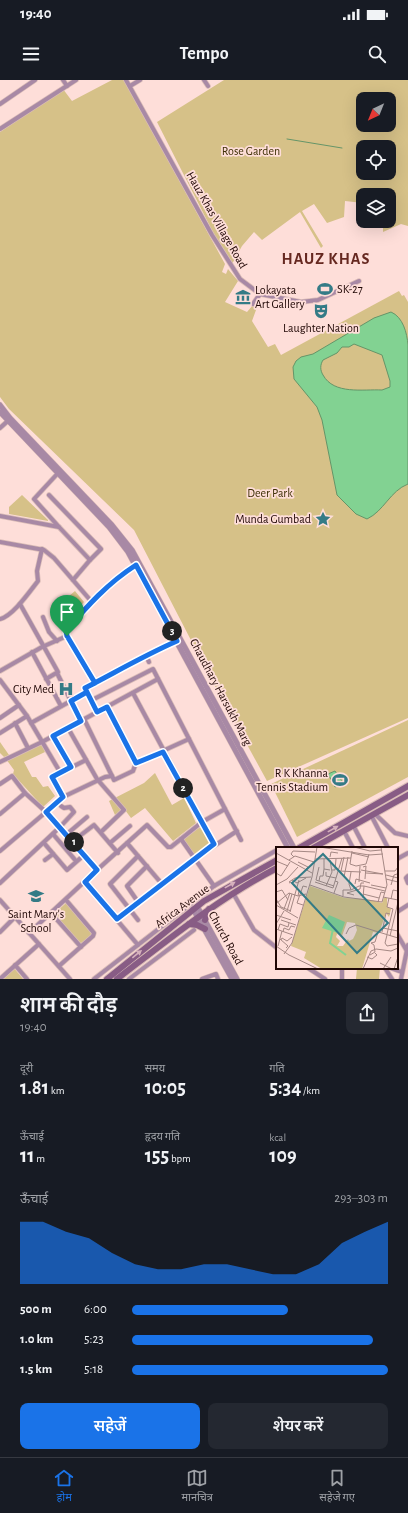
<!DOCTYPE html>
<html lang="hi">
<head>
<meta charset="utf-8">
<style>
	:root { --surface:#171b24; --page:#242831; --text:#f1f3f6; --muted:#9ea1a6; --line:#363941; --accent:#1a73e8 }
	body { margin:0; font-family:"Alegreya Sans","Noto Sans Devanagari",sans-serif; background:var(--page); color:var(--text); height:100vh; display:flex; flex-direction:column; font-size:15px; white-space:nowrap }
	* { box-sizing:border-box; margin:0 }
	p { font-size:13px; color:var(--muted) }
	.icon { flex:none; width:22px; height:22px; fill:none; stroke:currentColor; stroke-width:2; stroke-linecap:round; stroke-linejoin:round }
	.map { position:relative; height:899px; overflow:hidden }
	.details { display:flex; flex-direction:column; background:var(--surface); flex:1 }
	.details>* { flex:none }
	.needle { width:26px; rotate:223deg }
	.tools { position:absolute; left:356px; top:12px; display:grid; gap:8px }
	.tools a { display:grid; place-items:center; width:40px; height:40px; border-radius:8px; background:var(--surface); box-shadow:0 4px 16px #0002; font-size:20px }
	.pin { position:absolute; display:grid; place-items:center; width:34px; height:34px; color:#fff; margin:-41px -17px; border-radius:50% 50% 50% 0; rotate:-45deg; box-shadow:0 0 4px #0007 }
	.pin .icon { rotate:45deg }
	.km { position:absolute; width:20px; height:20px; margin:-10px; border-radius:50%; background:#222; color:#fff; font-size:11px; line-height:20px; text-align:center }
	.round { display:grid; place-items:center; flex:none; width:42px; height:42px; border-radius:8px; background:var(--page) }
	.headline { display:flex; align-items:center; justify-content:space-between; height:68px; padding:0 20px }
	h1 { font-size:22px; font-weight:600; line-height:30px }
	.stats { display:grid; grid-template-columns:repeat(3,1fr); gap:6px; height:68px; padding:4px 20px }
	.stats div { display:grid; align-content:center }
	.stats b { font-size:20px; font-weight:600 }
	.stats small { font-size:11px; font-weight:400 }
	.stats p { font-size:11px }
	.chart { height:112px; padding:8px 20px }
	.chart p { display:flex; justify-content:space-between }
	.chart svg { width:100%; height:72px; margin-top:4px; fill:var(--accent); opacity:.7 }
	.action { display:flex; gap:8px; margin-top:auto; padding:8px 20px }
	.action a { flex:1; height:46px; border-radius:8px; background:var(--accent); color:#fff; font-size:16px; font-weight:600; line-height:46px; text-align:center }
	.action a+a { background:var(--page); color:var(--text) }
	ul { padding:0 20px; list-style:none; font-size:13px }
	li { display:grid; grid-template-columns:64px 48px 1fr; align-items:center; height:30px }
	li i { height:10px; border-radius:5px; background:var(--accent) }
	.status { display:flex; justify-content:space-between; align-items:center; height:28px; padding:0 20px; background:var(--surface); direction:ltr }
	.status svg { height:11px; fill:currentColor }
	header { display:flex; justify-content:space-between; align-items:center; height:52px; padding:0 20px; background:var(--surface); font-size:18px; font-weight:600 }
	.dock { display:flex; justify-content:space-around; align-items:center; height:56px; border-top:1px solid var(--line); background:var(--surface); font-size:11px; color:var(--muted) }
	.dock a { display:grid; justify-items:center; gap:2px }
	.dock .selected { color:var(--accent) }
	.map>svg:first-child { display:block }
	.green { fill:#d6c188; fill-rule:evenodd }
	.water { fill:#82d292; stroke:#659568; fill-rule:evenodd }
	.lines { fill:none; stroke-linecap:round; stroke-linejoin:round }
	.stream { stroke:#659568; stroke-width:1 }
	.minor-casing { stroke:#dabcb7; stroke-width:5.5 }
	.tertiary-casing { stroke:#dabcb7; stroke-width:6 }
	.secondary-casing { stroke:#dabcb7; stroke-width:8 }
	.minor { stroke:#a889a5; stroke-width:4 }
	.tertiary { stroke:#a889a5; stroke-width:5 }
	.secondary { stroke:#885c85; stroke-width:6 }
	.oneway { fill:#d5b0bc }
	.route-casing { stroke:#fff; stroke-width:8 }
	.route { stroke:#1a73e8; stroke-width:5 }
	.labels { text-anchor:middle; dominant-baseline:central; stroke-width:3.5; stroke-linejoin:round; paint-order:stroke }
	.park-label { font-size:12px; fill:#3d2f04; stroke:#feded9 }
	.street-label { font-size:12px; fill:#200705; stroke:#feded9 }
	.poi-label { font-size:12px; fill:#200705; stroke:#feded9; text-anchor:end }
	.district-label { font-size:16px; font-weight:bold; letter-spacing:1px; fill:#662820; stroke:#feded9 }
	.inset-river { fill:none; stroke:#82d292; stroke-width:2 }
	.inset-road { fill:none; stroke:#a58884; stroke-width:1 }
	.view { fill:#347b86; fill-opacity:0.15; stroke:#347b86; stroke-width:2 }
	.inset-edge { fill:none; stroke:#200705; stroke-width:2 }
</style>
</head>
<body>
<div class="status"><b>19:40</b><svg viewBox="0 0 49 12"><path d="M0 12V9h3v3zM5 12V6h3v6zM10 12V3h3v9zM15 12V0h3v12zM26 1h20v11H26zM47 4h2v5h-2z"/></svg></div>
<header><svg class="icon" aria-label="menu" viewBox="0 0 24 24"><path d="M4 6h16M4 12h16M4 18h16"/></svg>Tempo<svg class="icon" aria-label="search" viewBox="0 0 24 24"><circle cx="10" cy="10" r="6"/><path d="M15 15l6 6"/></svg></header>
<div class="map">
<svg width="408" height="899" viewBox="0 0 408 899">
	<rect width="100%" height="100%" fill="#feded9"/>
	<g class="green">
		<polygon points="112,0 124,0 225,184 222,192 226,194 228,189 238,201 225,222 247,232 253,225 256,230 252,241 268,267 275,264 281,275 399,211 402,216 404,215 408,222 408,638 267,701 210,597 134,450 9,329 0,317 0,52 63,9 72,21"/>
		<path d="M 224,0 L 408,0 L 408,146 L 401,144 L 383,152 L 383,141 L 389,141 L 389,115 L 363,115 L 363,123 L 345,121 L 344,137 L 327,143 L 314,124 L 302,131 L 323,166 L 321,168 L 300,132 L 262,160 L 254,152 L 242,166 L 232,184 L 223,168 L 221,168 L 157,42 ZM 363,19 L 389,19 L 389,45 L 363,45 ZM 363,67 L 389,67 L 389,93 L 363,93 Z"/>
		<polygon points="22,415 48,440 48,441 9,434 9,427"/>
		<polygon points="75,511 84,522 62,548 57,538 56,527"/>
		<polygon points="408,640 408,697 297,757 271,704"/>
		<polygon points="0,662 9,675 4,677 0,673"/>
		<polygon points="41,663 45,672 24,682 32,697 36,697 43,707 48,706 55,716 43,727 13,694 14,690 6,679"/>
		<polygon points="155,693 172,725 184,718 196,743 173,761 145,728 131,738 125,730 115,735 109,721 144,703"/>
		<polygon points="202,746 212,764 194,776 182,759"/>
		<polygon points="66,823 93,854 80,864 54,834"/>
		<polygon points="14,888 23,899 2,899"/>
		<polygon points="357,888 380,888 379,899 356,899"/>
	</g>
	<g class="water">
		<path d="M 391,232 C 403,237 407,253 408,265 L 408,404 C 390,411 384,431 367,439 L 356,434 L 337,415 L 322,340 L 317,327 L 294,299 L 293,287 L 296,281 L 301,277 L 313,274 L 374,238 ZM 354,264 L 382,275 L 390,301 L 390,307 L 382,310 C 363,309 334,315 323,295 C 320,290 320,285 323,280 L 337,273 L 342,267 L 349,267 Z"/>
		<polygon points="335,691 342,701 341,704 335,707 328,694"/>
	</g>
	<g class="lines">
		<polyline class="stream" points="287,59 342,68"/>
		<defs>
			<g id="minor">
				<polyline points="63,0 67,6"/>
				<polyline points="126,0 212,155 240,199 260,214 301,222 318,220 359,201"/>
				<polyline points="204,0 208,6"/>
				<polyline points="130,6 140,0"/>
				<polyline points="0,24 35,0"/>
				<polyline points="0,49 76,0"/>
				<polyline points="253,224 260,214"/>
				<polyline points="0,348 10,339"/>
				<polyline points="0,436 59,447 90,480 101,469 49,415"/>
				<polyline points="59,447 34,419 59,392"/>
				<polyline points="0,462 44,470 54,478 91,521 122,495 138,484"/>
				<polyline points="73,500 90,480"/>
				<polyline points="91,521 66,553 95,603"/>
				<polyline points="20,524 58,592 46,599"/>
				<polyline points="43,537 49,552 57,561"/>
				<path d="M 0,539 C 13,536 30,511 38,501 L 37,491 L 42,469"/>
				<polyline points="32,572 61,626"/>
				<polyline points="146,576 149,582"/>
				<polyline points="0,591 42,567 67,556"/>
				<polyline points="57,593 81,641"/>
				<polyline points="0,600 27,636"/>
				<polyline points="133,613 214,764"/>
				<polyline points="92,620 153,589 241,760"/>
				<polyline points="107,627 136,683"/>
				<polyline points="97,632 85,608 179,560"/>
				<polyline points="0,638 19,625"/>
				<polyline points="84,639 112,696"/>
				<polyline points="15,643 28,668"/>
				<polyline points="31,643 87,612"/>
				<polyline points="68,648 97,699 124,730 101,752"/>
				<polyline points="0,653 27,636 60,692"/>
				<polyline points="53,656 71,687"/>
				<polyline points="0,682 42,662 158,599"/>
				<polyline points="0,704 12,696 25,713"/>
				<polyline points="63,717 52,697 86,680"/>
				<polyline points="0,734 25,713 46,732 0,771"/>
				<polyline points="375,734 395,753 408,756"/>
				<polyline points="371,735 388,768"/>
				<polyline points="353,745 365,768"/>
				<polyline points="60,747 74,732 70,727 64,728 61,726"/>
				<polyline points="344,751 353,768"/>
				<polyline points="53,754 76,781"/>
				<polyline points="67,754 87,737"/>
				<polyline points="181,759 214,806"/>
				<polyline points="73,761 94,745 118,773"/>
				<polyline points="44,763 67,790 84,775"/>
				<polyline points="110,763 130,746"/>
				<polyline points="127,763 162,804"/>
				<polyline points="138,776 110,804 138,840"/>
				<polyline points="397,779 408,773"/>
				<polyline points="45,780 53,774"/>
				<polyline points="97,790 147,745 168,767 171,767 202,742 225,729"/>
				<polyline points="408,796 406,798 408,803"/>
				<polyline points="85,802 138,865"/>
				<polyline points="0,803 60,747"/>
				<polyline points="233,813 254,850 277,868"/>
				<polyline points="0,820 70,899"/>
				<polyline points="138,822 127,806 147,786"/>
				<polyline points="397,832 408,825"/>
				<polyline points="51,833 81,867"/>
				<polyline points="117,839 194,779 237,751"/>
				<polyline points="0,852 15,837"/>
				<polyline points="29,853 97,790 46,732 63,717 105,697 112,696 114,700 133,691 136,683 189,659"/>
				<polyline points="397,854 407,871"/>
				<polyline points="15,885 27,899"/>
				<polyline points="59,886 93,856 94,853 66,820"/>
				<polyline points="308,888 325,899"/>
				<polyline points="385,888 392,899"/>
				<polyline points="391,888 402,892"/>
				<polyline points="0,899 39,864"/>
				<polyline points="94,899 214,806 277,770"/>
				<polyline points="129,899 194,850"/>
				<polyline points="202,899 216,894 218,899"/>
				<polyline points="342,899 342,888"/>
				<polyline points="401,899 408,865"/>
			</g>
			<g id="tertiary">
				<polyline points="0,325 10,338 112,445 132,470 294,768"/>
				<polyline points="0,332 109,447 128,472 288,768"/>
				<polyline points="197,826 237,899"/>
				<polyline points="193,829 232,899"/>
			</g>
			<g id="secondary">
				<polyline points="299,768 408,706"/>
				<polyline points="313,768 408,715"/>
				<polyline points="205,840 209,829"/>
				<polyline points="189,844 197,845 205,849"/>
				<polyline points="107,899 204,821 277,780"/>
				<path d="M 117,899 C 169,859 219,818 277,788"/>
			</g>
		</defs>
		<use href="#minor" class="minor-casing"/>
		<use href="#tertiary" class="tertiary-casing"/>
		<use href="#secondary" class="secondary-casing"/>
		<use href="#minor" class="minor"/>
		<use href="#tertiary" class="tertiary"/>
		<use href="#secondary" class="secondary"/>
	</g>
	<defs><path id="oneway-solid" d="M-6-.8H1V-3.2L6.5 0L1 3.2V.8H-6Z"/></defs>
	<g class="oneway">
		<use href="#oneway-solid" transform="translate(333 749) rotate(-29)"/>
		<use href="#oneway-solid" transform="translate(230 805) rotate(-29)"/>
		<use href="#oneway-solid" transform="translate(137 874) rotate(-39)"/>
	</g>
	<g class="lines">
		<defs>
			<path id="route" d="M 67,556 L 95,603 L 85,608 L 87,612 L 71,621 L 81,641 L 53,656 L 71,687 L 52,697 L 63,717 L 46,732 L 97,790 L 85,802 L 117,839 L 214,764 L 163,672 L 136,683 L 107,627 L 97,632 C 93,624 89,616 85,608 C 116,592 145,575 177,561 L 136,485 C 108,503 87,526 66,551 L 67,556"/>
		</defs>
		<use href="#route" class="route-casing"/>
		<use href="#route" class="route"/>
	</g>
	<defs>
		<symbol id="stadium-bare" viewBox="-9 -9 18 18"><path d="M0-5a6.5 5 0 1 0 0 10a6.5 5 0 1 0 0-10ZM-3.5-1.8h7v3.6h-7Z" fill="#347b86" stroke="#feded9" stroke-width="2.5" paint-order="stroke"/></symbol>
		<symbol id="museum-bare" viewBox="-9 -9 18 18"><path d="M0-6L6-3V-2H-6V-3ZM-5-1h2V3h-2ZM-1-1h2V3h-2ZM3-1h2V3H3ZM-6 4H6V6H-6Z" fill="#347b86" stroke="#feded9" stroke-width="2.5" paint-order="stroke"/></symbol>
		<symbol id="theatre-bare" viewBox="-9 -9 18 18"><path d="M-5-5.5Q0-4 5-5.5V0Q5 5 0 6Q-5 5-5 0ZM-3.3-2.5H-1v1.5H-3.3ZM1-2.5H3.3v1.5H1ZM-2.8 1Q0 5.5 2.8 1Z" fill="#347b86" stroke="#feded9" stroke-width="2.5" paint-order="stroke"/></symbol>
		<symbol id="sight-bare" viewBox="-9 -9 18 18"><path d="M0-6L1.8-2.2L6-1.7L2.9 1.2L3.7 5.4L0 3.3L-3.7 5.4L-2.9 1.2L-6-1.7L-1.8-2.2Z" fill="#347b86" stroke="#feded9" stroke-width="2.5" paint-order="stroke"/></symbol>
		<symbol id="hospital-bare" viewBox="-9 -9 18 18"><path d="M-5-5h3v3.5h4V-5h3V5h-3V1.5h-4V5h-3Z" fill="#347b86" stroke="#feded9" stroke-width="2.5" paint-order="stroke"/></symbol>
		<symbol id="school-bare" viewBox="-9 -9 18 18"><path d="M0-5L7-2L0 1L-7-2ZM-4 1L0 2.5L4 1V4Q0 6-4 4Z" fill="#347b86" stroke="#feded9" stroke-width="2.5" paint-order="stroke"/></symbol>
	</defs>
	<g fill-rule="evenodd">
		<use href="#stadium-bare" x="314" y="198" width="22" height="22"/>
		<use href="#museum-bare" x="232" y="206" width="22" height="22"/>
		<use href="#theatre-bare" x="310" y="220" width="22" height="22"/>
		<use href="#sight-bare" x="312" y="428" width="22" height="22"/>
		<use href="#hospital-bare" x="55" y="598" width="22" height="22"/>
		<use href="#stadium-bare" x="329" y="689" width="22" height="22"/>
		<use href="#school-bare" x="25" y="805" width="22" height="22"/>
	</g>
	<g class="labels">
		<g class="park-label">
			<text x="251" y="71">Rose Garden</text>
			<text x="270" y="413">Deer Park</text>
		</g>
		<g class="street-label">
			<text transform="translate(217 140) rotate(60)">Hauz Khas Village Road</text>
			<text transform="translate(221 612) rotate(62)">Chaudhary Harsukh Marg</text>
			<text transform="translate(182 826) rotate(-37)">Africa Avenue</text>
			<text transform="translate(226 858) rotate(61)">Church Road</text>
		</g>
		<g class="poi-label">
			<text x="337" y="209" text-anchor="start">SK-27</text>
			<text x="255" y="210" text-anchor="start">Lokayata<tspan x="255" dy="14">Art Gallery</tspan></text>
			<text x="321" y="248" text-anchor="middle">Laughter Nation</text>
			<text x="311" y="439">Munda Gumbad</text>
			<text x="54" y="609">City Med</text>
			<text x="328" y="693">R K Khanna<tspan x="328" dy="14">Tennis Stadium</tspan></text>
			<text x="36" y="834" text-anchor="middle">Saint Mary's<tspan x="36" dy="14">School</tspan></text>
		</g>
		<g class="district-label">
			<text x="326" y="179">HAUZ KHAS</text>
		</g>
	</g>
	<g transform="translate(276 767)">
		<rect width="122" height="122" fill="#feded9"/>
		<path d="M 34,39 L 69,51 L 91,52 L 106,56 L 108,51 L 111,51 L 111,60 L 115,62 L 113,70 L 110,66 L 103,86 L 97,85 L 86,122 L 46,122 L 28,111 L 30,105 L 15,99 ZM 71,75 L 79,76 L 81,83 L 79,88 L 75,87 L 79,88 L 77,92 L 73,94 L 72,92 L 67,99 L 61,99 L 64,94 L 60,90 L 61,87 L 66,89 Z" fill="#d6c188" fill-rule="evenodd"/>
		<path d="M 53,68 L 69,75 L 65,87 L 46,81 Z" fill="#82d292"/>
		<path class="inset-river" d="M 57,82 L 54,96 L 70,108"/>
		<path class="inset-road" d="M 44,0 L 93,8 L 107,7M 78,0 L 94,4 L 105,3M 76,4 L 74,17 L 80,19 L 90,17 L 93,7M 0,6 L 36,26M 76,6 L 93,10M 18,10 L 15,7 L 17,4 L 39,5M 54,10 L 55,5 L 62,6M 39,12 L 75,11M 48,12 L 48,22 L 54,23M 13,13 L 19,9 L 38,15M 0,14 L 12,19M 22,15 L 32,20 L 30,22M 87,20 L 90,19 L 89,32M 56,23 L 59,23 L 60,12M 85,23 L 107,27M 63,24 L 85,25M 65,24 L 68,10M 109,24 L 119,24 L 122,20M 50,25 L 50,29 L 60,31M 75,25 L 73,37 L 75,43M 0,26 L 5,29 L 14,15M 90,26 L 107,27M 110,28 L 122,31M 68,30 L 72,10M 110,32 L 122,35M 16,33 L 21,36 L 30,31M 40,33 L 58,39M 40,33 L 43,20M 43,34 L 44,29 L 47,29 L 48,22M 13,35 L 19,31 L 35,30M 39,35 L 57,41M 83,35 L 84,19M 13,36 L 15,35 L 23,44 L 22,49M 79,37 L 80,32 L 94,36M 0,38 L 11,32 L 22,20M 34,38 L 68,50 L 106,55 L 111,38 L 105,0M 95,38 L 110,41M 115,38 L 118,28 L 121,27M 50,39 L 56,25 L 54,13M 88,39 L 109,44M 57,41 L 66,11M 0,45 L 6,43 L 12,53M 58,46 L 62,35 L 59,34M 87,47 L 103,51M 78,48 L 71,46 L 84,42 L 85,36 L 88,36M 67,49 L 67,43 L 75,43 L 83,39 L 88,39 L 87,51M 107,50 L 122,53M 113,51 L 111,60 L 117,62M 0,52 L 5,60 L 15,64M 115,52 L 117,43 L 122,44M 102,55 L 105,45 L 109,46M 1,56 L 13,46 L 22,49 L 30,47M 0,58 L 22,71M 27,58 L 21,56 L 27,39 L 31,40M 8,62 L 14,46M 11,64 L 16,47M 14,65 L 23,33M 0,68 L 15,73M 5,73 L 20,78M 0,77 L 8,64M 107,81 L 122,84M 0,82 L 17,88M 2,83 L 4,77 L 12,80 L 13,76M 7,85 L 8,81 L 13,83 L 15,79 L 19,80M 106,85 L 110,66 L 114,67M 70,87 L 73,81 L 80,78 L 122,91M 111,87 L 117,62M 111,88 L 109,96 L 111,99 L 122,97M 114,89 L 122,55M 4,92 L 12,99 L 10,101M 5,93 L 6,91 L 11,94 L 16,90M 0,99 L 13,108 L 42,122M 2,99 L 6,84M 8,107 L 16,96 L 36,30 L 41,0M 94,108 L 99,105 L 98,98 L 95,96 L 99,95 L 102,85M 91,110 L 96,112 L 101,108 L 99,106M 104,116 L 116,122M 87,122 L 95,104 L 100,102 L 115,104 L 122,101M 107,122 L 115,110M 118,122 L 122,110"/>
		<path class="view" d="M 47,7 L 112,76 L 81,106 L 16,36 Z"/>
		<rect width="122" height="122" class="inset-edge"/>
	</g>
</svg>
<div class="tools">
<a><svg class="needle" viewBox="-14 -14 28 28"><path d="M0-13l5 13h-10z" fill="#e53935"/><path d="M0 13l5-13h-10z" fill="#9ea1a6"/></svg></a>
<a><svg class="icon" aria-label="locate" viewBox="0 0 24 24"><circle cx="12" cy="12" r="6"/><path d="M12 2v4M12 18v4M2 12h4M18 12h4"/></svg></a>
<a><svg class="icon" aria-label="layers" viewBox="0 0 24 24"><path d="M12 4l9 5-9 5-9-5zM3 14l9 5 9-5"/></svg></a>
</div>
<div class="pin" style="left:67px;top:556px;background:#1e9e55"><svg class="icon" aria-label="arrive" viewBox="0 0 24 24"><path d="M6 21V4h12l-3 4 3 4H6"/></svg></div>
<b class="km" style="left:74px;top:762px">1</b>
<b class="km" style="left:183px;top:708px">2</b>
<b class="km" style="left:172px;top:551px">3</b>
</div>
<section class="details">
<div class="headline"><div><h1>शाम की दौड़</h1><p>19:40</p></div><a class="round"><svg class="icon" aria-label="share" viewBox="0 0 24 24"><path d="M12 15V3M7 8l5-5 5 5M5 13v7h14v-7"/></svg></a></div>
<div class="stats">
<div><p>दूरी</p><b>1.81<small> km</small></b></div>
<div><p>समय</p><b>10:05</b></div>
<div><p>गति</p><b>5:34<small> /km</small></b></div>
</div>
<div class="stats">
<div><p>ऊँचाई</p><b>11<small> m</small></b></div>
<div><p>हृदय गति</p><b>155<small> bpm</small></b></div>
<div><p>kcal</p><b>109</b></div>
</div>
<div class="chart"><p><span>ऊँचाई</span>293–303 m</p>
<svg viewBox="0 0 160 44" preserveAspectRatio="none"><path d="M0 44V6L10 6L20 12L30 16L40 25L50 32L60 35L70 35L80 32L90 32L100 35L110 38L120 38L130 32L140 19L150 12L160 6V44z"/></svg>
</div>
<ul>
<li><b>500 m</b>6:00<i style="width:61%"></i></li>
<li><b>1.0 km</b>5:23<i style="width:94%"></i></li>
<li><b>1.5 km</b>5:18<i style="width:100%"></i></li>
</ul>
<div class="action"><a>सहेजें</a><a>शेयर करें</a></div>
</section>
<nav class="dock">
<a class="selected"><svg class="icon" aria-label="home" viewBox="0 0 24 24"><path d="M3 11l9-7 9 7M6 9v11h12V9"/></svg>होम</a>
<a><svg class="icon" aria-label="map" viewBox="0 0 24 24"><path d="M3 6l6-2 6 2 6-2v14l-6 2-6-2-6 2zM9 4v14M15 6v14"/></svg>मानचित्र</a>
<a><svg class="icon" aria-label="saved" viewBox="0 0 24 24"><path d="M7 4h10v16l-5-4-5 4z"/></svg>सहेजे गए</a>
</nav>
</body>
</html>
